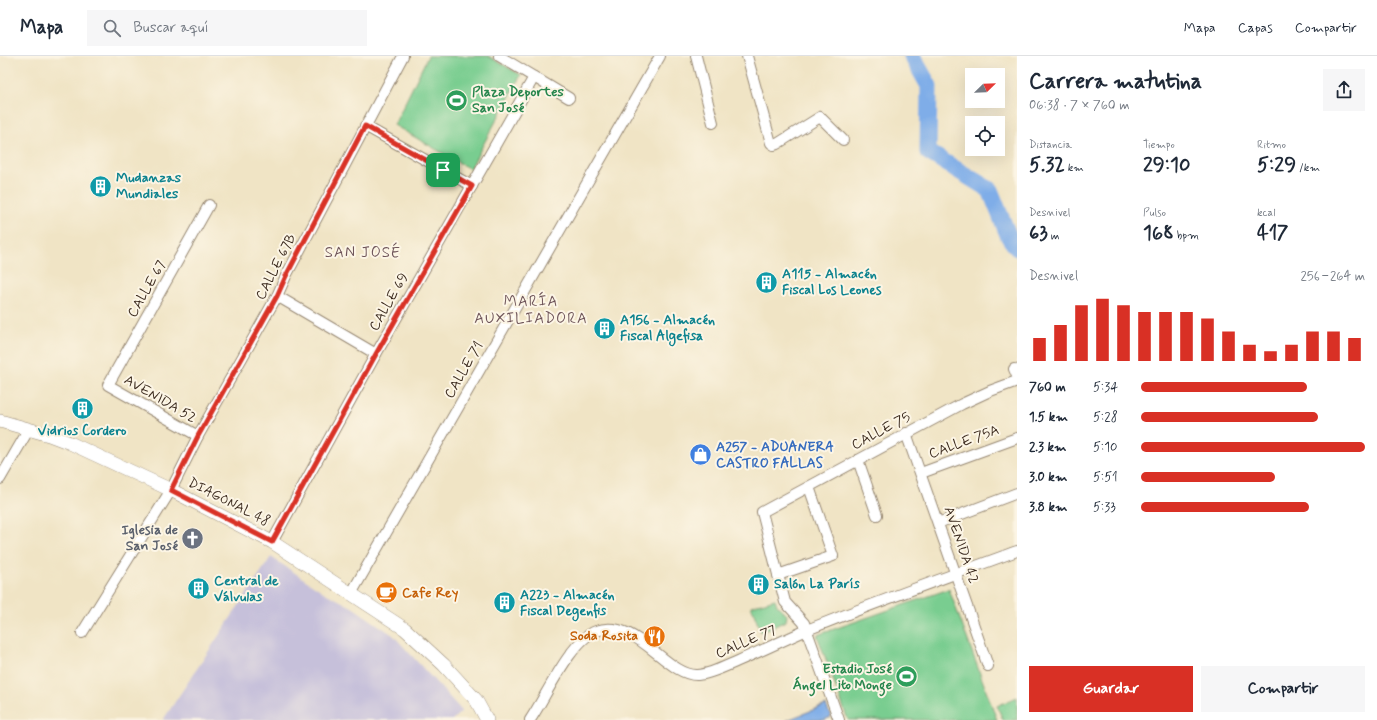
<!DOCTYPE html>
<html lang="es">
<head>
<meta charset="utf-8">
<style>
	:root { --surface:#fff; --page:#f6f6f7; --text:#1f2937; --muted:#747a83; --line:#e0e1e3; --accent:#d93025 }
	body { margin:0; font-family:Mynerve,sans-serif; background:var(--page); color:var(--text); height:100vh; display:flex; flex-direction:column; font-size:15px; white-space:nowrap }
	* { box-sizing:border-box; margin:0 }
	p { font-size:13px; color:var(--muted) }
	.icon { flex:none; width:22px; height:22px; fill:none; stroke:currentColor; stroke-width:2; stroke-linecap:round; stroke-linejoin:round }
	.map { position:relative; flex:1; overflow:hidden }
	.sheet { display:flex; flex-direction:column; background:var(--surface); width:360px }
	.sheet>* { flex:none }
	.needle { width:26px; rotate:67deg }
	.tools { position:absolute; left:965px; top:12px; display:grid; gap:8px }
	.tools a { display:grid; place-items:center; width:40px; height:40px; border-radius:0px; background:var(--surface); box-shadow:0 4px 16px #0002; font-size:20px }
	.pin { position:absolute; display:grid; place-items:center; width:34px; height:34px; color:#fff; margin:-17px; border-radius:8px; box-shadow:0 2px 6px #0006 }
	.round { display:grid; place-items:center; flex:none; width:42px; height:42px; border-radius:0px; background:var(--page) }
	.headline { display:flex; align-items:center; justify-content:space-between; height:68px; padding:0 12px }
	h1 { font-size:22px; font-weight:700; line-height:30px }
	.figures { display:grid; grid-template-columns:repeat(3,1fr); gap:6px; height:68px; padding:4px 12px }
	.figures div { display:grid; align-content:center }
	.figures b { font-size:20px; font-weight:700 }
	.figures small { font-size:11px; font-weight:400 }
	.figures p { font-size:11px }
	.chart { height:112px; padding:8px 12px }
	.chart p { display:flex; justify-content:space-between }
	.chart svg { width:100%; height:72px; margin-top:4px; stroke:var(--accent); stroke-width:6 }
	.button { display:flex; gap:8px; margin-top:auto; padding:8px 12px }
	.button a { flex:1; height:46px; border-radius:0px; background:var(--accent); color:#fff; font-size:16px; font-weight:700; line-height:46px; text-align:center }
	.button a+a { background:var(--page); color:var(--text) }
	ul { padding:0 12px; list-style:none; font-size:13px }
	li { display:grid; grid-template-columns:64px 48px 1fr; align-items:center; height:30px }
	li i { height:10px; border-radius:5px; background:var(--accent) }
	header { display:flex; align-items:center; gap:24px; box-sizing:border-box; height:56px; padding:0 20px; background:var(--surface); border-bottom:1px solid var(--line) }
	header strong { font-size:19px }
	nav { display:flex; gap:22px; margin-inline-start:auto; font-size:14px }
	.search { width:280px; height:36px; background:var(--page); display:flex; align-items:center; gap:10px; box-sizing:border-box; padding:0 14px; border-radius:0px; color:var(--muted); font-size:15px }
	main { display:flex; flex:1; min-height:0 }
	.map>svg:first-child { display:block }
	.industrial { fill:#c6c0da }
	.green { fill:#79cd90; stroke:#5a7c57 }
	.water { fill:#7fade8; stroke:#5d6c83 }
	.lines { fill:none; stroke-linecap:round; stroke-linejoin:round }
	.river { stroke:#7fade8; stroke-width:17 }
	.minor-casing { stroke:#968772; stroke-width:12 }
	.tertiary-casing { stroke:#968772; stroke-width:14 }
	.minor { stroke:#fff; stroke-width:10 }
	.tertiary { stroke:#fff; stroke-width:13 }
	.route-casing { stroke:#fff; stroke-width:8 }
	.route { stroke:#d93025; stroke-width:5 }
	.labels { text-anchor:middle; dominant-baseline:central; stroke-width:4; stroke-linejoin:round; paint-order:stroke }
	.leisure-label { font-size:14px; font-weight:bold; fill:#27864d; stroke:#fcf5e5; text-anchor:start }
	.culture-label { font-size:14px; font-weight:bold; fill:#0d838f; stroke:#fcf5e5; text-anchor:start }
	.street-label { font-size:14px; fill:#3b2a1e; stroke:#fcf5e5 }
	.shop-label { font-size:14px; font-weight:bold; fill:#366cbe; stroke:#fcf5e5; text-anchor:start }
	.worship-label { font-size:14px; font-weight:bold; fill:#5b616d; stroke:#fcf5e5; text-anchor:end }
	.food-label { font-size:14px; font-weight:bold; fill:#c56008; stroke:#fcf5e5; text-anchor:start }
	.neighbourhood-label { font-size:15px; letter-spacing:1px; fill:#6e5459; stroke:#fcf5e5 }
</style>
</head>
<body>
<header>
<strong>Mapa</strong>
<div class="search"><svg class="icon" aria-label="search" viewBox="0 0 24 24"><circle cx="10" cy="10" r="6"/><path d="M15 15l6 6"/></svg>Buscar aquí</div>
<nav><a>Mapa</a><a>Capas</a><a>Compartir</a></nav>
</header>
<main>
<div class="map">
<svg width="1017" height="664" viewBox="0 0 1017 664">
	<rect width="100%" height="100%" fill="#fcf5e5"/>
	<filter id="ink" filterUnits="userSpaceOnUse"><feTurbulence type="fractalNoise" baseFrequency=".025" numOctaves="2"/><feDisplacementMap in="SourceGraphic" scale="8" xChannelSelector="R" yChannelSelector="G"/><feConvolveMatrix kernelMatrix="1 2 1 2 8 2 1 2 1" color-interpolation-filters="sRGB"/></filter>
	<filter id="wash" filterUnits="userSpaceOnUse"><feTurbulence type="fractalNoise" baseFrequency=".012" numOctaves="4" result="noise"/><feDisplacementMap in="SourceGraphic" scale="16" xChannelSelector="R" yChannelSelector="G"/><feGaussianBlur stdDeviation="0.9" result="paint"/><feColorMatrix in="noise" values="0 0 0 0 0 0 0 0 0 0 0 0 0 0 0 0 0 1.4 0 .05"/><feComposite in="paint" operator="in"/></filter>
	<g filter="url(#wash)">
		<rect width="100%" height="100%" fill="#f0e4c5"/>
		<polygon class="industrial" points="271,501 325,537 352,551 393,579 462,655 452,664 163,664"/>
		<g class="green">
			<polygon points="428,0 488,0 521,19 470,113 394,69"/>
			<polygon points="949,533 997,664 848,664 817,579"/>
			<polygon points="775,543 777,549 787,559 786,565 761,576 751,550"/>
			<polygon points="1017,641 1017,664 1003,664 997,650"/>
		</g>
		<polygon class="water" points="826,649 831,661 824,664 787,664"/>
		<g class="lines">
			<polyline class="river" points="912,0 929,30 928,96 990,134 1009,181 1017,192"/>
		</g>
	</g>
	<g filter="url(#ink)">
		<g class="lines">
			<defs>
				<g id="minor">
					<polyline points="499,0 569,42"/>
					<polyline points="696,0 713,67"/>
					<polyline points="747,0 771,87 774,89 777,88 820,61 843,84"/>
					<polyline points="365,70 472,130"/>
					<polyline points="277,240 376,298"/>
					<polyline points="1014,313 1017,320"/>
					<polyline points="906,377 988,610"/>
					<polyline points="198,380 108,329 209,149"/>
					<polyline points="858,404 877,459"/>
					<polyline points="921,417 1017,382"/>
					<polyline points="0,423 29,373"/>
					<polyline points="938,467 1017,437"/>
					<polyline points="272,486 376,298 534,21"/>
					<polyline points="778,519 833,500 809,431"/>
					<polyline points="351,538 660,0"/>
					<polyline points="82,577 171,434 198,380 277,240 286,220 403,0"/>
					<path d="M 530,664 C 546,641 570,585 596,575 C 636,560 667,621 698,619 C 711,618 726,610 738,605 C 761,595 784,584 807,574 C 876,546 947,521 1017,495"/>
					<polyline points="839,664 804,567 785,546 762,456 962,348 990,335 1017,325"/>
				</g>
				<polyline id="tertiary" points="0,365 49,379 70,387 171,434 272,486 405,573 444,609 476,644 487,664"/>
			</defs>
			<use href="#minor" class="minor-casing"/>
			<use href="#tertiary" class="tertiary-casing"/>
			<use href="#minor" class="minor"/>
			<use href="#tertiary" class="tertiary"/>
		</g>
	</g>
	<g class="lines" filter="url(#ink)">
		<defs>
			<polygon id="route" points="365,70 472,130 376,298 272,486 171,434 198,380 277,240 286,220"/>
		</defs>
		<use href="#route" class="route-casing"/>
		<use href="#route" class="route"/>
	</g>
	<defs>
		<symbol id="stadium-disc" viewBox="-11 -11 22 22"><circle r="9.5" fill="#2e9e5b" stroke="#fcf5e5"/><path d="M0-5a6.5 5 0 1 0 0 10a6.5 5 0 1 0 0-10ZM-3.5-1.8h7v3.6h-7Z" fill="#fff"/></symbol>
		<symbol id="building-disc" viewBox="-11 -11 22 22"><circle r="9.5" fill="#0f9aa8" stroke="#fcf5e5"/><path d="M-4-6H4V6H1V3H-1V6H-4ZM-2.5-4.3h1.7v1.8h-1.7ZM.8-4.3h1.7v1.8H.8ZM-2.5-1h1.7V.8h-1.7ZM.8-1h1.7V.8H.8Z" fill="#fff"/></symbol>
		<symbol id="shop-disc" viewBox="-11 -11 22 22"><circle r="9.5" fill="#3f7fe0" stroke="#fcf5e5"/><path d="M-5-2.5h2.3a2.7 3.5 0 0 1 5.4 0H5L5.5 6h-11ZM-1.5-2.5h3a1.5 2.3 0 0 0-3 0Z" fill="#fff"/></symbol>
		<symbol id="church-disc" viewBox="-11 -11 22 22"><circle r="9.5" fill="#6b7280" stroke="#fcf5e5"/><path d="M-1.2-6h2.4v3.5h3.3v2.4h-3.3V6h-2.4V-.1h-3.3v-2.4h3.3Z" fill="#fff"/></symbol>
		<symbol id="cafe-disc" viewBox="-11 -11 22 22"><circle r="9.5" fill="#e8710a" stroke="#fcf5e5"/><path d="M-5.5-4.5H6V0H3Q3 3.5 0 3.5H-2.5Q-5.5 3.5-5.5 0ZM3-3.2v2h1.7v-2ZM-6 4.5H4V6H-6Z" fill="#fff"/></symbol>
		<symbol id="restaurant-disc" viewBox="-11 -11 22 22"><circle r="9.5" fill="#e8710a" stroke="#fcf5e5"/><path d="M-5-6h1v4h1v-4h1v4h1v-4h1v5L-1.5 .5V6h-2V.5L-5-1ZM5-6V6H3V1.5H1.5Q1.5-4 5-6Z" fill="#fff"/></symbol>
	</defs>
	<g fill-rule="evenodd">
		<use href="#stadium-disc" x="444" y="32" width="25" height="25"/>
		<use href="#building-disc" x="88" y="118" width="25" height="25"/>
		<use href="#building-disc" x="754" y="214" width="25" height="25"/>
		<use href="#building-disc" x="592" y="260" width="25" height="25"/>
		<use href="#building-disc" x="70" y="340" width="25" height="25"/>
		<use href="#shop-disc" x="688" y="386" width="25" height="25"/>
		<use href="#church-disc" x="180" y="470" width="25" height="25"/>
		<use href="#building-disc" x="746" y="516" width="25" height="25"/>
		<use href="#building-disc" x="186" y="520" width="25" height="25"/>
		<use href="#cafe-disc" x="374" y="524" width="25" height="25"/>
		<use href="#building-disc" x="492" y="534" width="25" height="25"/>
		<use href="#restaurant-disc" x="642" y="568" width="25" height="25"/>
		<use href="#stadium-disc" x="894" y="608" width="25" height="25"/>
	</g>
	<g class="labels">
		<g class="leisure-label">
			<text x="472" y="36">Plaza Deportes<tspan x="472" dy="16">San José</tspan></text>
			<text x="892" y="613" text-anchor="end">Estadio José<tspan x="892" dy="16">Ángel Lito Monge</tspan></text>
		</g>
		<g class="culture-label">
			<text x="116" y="122">Mudanzas<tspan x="116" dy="16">Mundiales</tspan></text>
			<text x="782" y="218">A115 - Almacén<tspan x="782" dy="16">Fiscal Los Leones</tspan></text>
			<text x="620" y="264">A156 - Almacén<tspan x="620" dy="16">Fiscal Algefisa</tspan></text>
			<text x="82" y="375" text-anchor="middle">Vidrios Cordero</text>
			<text x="214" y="525">Central de<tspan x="214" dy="16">Válvulas</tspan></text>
			<text x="774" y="528">Salón La París</text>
			<text x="520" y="539">A223 - Almacén<tspan x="520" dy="16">Fiscal Degenfis</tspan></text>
		</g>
		<g class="street-label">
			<text transform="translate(276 211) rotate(-63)">CALLE 67B</text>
			<text transform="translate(147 233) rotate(-60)">CALLE 67</text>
			<text transform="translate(389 246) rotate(-60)">CALLE 69</text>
			<text transform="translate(464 314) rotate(-60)">CALLE 71</text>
			<text transform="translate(160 343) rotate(30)">AVENIDA 52</text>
			<text transform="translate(881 375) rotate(-28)">CALLE 75</text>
			<text transform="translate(964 386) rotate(-20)">CALLE 75A</text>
			<text transform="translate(229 446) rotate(27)">DIAGONAL 48</text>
			<text transform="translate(961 489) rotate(71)">AVENIDA 42</text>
			<text transform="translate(746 586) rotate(-23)">CALLE 77</text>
		</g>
		<g class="shop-label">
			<text x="716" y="391">A257 - ADUANERA<tspan x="716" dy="16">CASTRO FALLAS</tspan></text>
		</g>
		<g class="worship-label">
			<text x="178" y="474">Iglesia de<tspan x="178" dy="16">San José</tspan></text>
		</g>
		<g class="food-label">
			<text x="402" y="537">Cafe Rey</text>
			<text x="638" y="580" text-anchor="end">Soda Rosita</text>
		</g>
		<g class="neighbourhood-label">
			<text x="363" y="197">SAN JOSÉ</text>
			<text x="531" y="246">MARÍA<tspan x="531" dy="17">AUXILIADORA</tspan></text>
		</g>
	</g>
</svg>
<div class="tools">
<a><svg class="needle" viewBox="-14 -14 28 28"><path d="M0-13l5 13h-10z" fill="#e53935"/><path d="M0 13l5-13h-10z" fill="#747a83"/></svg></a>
<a><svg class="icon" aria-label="locate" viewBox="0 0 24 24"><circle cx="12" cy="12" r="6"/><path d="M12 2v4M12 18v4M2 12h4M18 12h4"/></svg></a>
</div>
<div class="pin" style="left:443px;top:114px;background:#1e9e55"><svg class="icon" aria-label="arrive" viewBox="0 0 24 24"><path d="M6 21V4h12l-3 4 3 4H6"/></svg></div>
</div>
<section class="sheet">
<div class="headline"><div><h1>Carrera matutina</h1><p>06:38 · 7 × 760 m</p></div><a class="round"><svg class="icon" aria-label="share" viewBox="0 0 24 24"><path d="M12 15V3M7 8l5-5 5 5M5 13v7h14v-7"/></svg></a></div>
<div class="figures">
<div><p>Distancia</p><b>5.32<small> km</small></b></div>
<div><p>Tiempo</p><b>29:10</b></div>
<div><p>Ritmo</p><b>5:29<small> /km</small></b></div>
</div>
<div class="figures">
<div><p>Desnivel</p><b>63<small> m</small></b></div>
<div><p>Pulso</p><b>168<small> bpm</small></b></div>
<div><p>kcal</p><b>417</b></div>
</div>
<div class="chart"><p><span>Desnivel</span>256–264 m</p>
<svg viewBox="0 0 160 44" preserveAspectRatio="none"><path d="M5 44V30M15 44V22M25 44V10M35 44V6M45 44V10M55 44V14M65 44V14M75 44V14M85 44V18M95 44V26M105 44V34M115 44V38M125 44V34M135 44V26M145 44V26M155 44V30"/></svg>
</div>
<ul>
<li><b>760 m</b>5:34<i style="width:74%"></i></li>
<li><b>1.5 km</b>5:28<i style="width:79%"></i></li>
<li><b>2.3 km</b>5:10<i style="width:100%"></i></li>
<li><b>3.0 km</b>5:51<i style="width:60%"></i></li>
<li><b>3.8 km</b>5:33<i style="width:75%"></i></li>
</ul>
<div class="button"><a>Guardar</a><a>Compartir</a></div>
</section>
</main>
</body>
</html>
